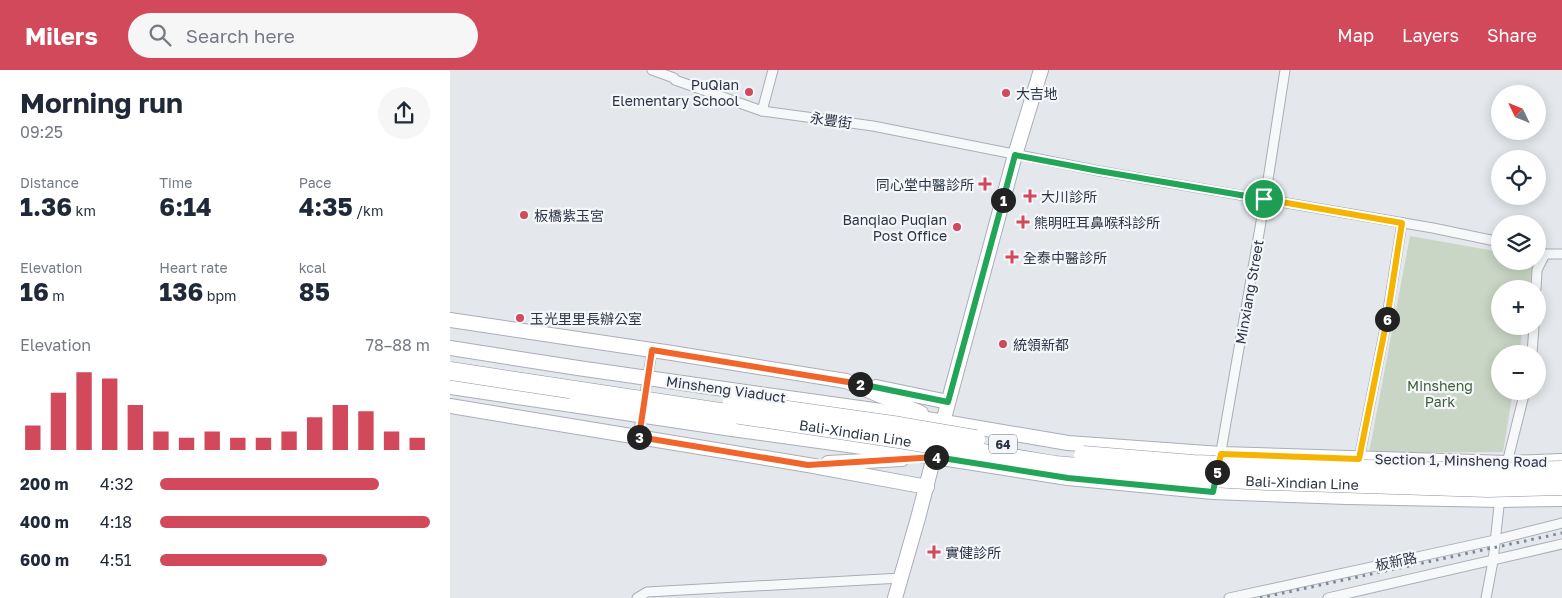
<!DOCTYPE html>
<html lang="en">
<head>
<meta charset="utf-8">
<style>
	:root { --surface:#fff; --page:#f6f6f7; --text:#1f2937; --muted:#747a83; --accent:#d1495b }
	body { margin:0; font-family:"Golos Text","Noto Sans TC",sans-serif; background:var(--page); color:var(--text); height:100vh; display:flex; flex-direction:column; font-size:19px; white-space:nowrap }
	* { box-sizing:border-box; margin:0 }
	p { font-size:16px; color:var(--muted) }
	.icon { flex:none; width:28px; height:28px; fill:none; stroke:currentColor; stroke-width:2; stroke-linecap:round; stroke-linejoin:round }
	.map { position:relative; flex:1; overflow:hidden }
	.panel { display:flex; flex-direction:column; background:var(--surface); width:450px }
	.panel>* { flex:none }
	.needle { width:32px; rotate:313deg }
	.tools { position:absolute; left:1041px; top:15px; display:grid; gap:10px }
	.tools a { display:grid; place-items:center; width:55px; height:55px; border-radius:50%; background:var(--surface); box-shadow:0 2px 12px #0003; font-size:25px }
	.pin { position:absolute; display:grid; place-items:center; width:42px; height:42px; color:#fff; margin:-21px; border:2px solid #fff; border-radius:50%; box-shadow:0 1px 5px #0007 }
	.km { position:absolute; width:25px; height:25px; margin:-12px; border-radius:50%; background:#222; color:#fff; font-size:14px; line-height:25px; text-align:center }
	.round { display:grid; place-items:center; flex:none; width:52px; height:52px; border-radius:26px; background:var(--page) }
	.summary { display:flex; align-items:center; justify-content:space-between; height:85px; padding:0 20px }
	h1 { font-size:28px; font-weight:700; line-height:38px }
	.figures { display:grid; grid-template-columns:repeat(3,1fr); gap:8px; height:85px; padding:5px 20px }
	.figures div { display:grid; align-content:center }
	.figures b { font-size:25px; font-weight:700 }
	.figures small { font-size:14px; font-weight:400 }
	.figures p { font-size:14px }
	.chart { height:140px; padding:10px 20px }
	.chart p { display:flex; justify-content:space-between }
	.chart svg { width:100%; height:90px; margin-top:5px; stroke:var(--accent); stroke-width:6 }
	ul { padding:0 20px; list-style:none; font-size:16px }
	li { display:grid; grid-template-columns:80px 60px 1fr; align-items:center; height:38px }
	li i { height:12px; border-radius:6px; background:var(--accent) }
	header { display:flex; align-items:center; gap:30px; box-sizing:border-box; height:70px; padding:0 25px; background:var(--accent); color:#fff }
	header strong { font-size:24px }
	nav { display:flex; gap:28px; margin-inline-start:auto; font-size:18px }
	.search { width:350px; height:45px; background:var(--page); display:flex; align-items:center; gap:12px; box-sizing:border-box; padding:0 18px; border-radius:28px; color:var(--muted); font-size:19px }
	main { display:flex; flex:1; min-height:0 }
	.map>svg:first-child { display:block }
	.green { fill:#c9d6c5 }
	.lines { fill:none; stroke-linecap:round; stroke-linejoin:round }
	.street-casing { stroke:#a9aeb7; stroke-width:11 }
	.secondary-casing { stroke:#a9aeb7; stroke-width:16 }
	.street { stroke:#f7f8fa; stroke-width:9 }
	.secondary { stroke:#fff; stroke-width:14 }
	.rail { stroke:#7d8696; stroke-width:3; stroke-dasharray:2.5 5; stroke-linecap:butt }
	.secondary-bridge-casing { stroke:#a9aeb7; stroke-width:16; stroke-linecap:butt }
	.highway-bridge-casing { stroke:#8b94a3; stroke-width:19; stroke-linecap:butt }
	.secondary-bridge { stroke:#fff; stroke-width:14 }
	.highway-bridge { stroke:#fff; stroke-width:18 }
	.split-1-casing { stroke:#fff; stroke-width:10 }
	.split-2-casing { stroke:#fff; stroke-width:10 }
	.split-3-casing { stroke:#fff; stroke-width:10 }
	.split-4-casing { stroke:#fff; stroke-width:10 }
	.split-5-casing { stroke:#fff; stroke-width:10 }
	.split-6-casing { stroke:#fff; stroke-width:10 }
	.split-7-casing { stroke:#fff; stroke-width:10 }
	.split-1 { stroke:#22a559; stroke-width:6 }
	.split-2 { stroke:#22a559; stroke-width:6 }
	.split-3 { stroke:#f0652b; stroke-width:6 }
	.split-4 { stroke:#f0652b; stroke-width:6 }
	.split-5 { stroke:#22a559; stroke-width:6 }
	.split-6 { stroke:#f5b400; stroke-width:6 }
	.split-7 { stroke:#f5b400; stroke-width:6 }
	.poi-dot { fill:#d1495b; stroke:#f4f6f9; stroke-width:2 }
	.labels { text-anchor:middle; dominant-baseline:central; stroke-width:4.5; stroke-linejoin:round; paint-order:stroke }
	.shield { fill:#f4f6f9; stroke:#676e7b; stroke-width:1 }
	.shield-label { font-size:12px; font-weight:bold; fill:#2b3445 }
	.poi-label { font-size:14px; fill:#2b3445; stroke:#f4f6f9; text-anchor:start }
	.street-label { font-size:14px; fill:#2b3445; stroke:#f4f6f9 }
	.park-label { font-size:14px; fill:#3f6138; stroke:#f4f6f9 }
</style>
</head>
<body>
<header>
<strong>Milers</strong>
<div class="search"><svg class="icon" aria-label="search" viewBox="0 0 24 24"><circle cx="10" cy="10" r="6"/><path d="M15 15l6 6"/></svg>Search here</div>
<nav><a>Map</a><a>Layers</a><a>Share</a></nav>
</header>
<main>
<section class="panel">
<div class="summary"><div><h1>Morning run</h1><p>09:25</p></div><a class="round"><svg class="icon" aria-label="share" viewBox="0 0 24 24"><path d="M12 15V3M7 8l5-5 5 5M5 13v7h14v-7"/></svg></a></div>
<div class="figures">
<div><p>Distance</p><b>1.36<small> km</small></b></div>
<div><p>Time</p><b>6:14</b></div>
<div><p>Pace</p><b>4:35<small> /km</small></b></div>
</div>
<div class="figures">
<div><p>Elevation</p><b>16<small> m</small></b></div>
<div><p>Heart rate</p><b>136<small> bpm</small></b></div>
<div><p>kcal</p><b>85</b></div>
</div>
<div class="chart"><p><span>Elevation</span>78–88 m</p>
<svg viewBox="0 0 160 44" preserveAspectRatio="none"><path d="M5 44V32M15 44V16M25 44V6M35 44V9M45 44V22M55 44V35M65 44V38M75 44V35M85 44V38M95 44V38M105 44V35M115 44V28M125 44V22M135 44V25M145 44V35M155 44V38"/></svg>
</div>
<ul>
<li><b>200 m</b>4:32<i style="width:81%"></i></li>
<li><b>400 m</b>4:18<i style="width:100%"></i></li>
<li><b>600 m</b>4:51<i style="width:62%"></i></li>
</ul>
</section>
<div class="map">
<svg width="1112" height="528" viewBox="0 0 1112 528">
	<rect width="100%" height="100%" fill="#e4e7ec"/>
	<polygon class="green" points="960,166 1050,182 1050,191 1084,191 1079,219 1050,219 1050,256 1073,256 1069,284 1050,284 1050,321 1063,321 1053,382 919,383"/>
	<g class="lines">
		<defs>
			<g id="street">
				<polyline points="202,0 224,8 225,10 312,41 423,56 649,101 983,158 1050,172"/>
				<polyline points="312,41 323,0"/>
				<polyline points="1088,182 1095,184 1112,184"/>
				<polyline points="1086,219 1087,200 1095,184"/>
				<polyline points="1082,284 1084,256"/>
				<polyline points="188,367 202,281"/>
				<polyline points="770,387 815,129 835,0"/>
				<polyline points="909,389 936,253 952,153"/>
				<polyline points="1056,397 1075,321"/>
				<polyline points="187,528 197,522 451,508"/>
				<polyline points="779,528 1045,470 1112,453"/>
				<polyline points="878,528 1112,474"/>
				<polyline points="1036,528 1043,491 1050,427"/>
			</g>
			<g id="secondary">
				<polyline points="0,250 222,283 396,311 471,343"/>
				<polyline points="0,278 128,298"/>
				<polyline points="0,317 122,335"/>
				<polyline points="426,317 498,332"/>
				<polyline points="288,321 424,340 618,373 771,384 1057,393 1112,391"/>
				<polyline points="0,336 358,395 477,417"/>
				<polyline points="282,359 485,387 618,408 763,422 897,427 1050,430 1112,429"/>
				<polyline points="378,393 452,389"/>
				<polyline points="445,528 468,448 493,352 565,85 591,0"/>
			</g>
		</defs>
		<use href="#street" class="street-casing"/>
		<use href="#secondary" class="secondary-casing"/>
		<use href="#street" class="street"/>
		<use href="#secondary" class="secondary"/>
		<polyline class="rail" points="810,528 1112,463"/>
		<defs>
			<g id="secondary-bridge">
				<polyline points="128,298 288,321"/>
				<polyline points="122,335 282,359"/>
			</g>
			<g id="highway-bridge">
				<path id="s1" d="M 0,301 L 449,369 L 605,395 L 741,407 L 817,411 L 1038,418 L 1112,416"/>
				<polyline points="282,332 450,356 526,369"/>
				<polyline points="633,385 743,394 834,397 1038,402 1112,400"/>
			</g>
		</defs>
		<use href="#secondary-bridge" class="secondary-bridge-casing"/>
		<use href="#highway-bridge" class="highway-bridge-casing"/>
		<use href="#secondary-bridge" class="secondary-bridge"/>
		<use href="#highway-bridge" class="highway-bridge"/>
	</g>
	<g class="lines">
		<defs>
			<polyline id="split-1" points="553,130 565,85 649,101 814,129"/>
			<polyline id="split-2" points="410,314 498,332 553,130"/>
			<polyline id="split-3" points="189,367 202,280 410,314"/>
			<polyline id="split-4" points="189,367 358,395 486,387"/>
			<polyline id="split-5" points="486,387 618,408 763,422 767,402"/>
			<polyline id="split-6" points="767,402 771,384 909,389 937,249"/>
			<polyline id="split-7" points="814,129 952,153 937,249"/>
		</defs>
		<use href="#split-1" class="split-1-casing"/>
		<use href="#split-2" class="split-2-casing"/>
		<use href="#split-3" class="split-3-casing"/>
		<use href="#split-4" class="split-4-casing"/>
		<use href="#split-5" class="split-5-casing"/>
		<use href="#split-6" class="split-6-casing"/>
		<use href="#split-7" class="split-7-casing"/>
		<use href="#split-1" class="split-1"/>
		<use href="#split-2" class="split-2"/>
		<use href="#split-3" class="split-3"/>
		<use href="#split-4" class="split-4"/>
		<use href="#split-5" class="split-5"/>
		<use href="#split-6" class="split-6"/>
		<use href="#split-7" class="split-7"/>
	</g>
	<g class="poi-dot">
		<circle cx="299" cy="22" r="5"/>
		<circle cx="556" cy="23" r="5"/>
		<path d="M532.5 106.5h5v5h5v5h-5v5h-5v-5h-5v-5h5z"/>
		<path d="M577.5 118.5h5v5h5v5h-5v5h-5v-5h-5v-5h5z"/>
		<circle cx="74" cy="145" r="5"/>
		<path d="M570.5 144.5h5v5h5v5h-5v5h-5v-5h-5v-5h5z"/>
		<circle cx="507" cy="157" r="5"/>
		<path d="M559.5 179.5h5v5h5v5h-5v5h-5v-5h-5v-5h5z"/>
		<circle cx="70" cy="248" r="5"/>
		<circle cx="553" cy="274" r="5"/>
		<path d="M481.5 474.5h5v5h5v5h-5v5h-5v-5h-5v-5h5z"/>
	</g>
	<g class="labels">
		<rect class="shield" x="539" y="364.5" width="28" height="19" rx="4"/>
		<g class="shield-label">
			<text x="553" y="374">64</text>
		</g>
		<g class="poi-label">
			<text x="289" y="14" text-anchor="end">PuQian<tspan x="289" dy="16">Elementary School</tspan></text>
			<text x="566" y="23">大吉地</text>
			<text x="524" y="114" text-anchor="end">同心堂中醫診所</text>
			<text x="591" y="126">大川診所</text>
			<text x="84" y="145">板橋紫玉宮</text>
			<text x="497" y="149" text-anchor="end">Banqiao Puqian<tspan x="497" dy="16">Post Office</tspan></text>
			<text x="584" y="152">熊明旺耳鼻喉科診所</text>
			<text x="573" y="187">全泰中醫診所</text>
			<text x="80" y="248">玉光里里長辦公室</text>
			<text x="563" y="274">統領新都</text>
			<text x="495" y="482">實健診所</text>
		</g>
		<g class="street-label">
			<text transform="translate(381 50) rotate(8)">永豐街</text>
			<text transform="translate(799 222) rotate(-80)">Minxiang Street</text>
			<text transform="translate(276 319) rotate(8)">Minsheng Viaduct</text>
			<text stroke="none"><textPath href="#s1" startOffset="410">Bali-Xindian Line</textPath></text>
			<text transform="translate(1011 390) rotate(1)">Section 1, Minsheng Road</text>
			<text stroke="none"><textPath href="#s1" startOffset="860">Bali-Xindian Line</textPath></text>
			<text transform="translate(946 491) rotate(-12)">板新路</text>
		</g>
		<g class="park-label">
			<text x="990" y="315">Minsheng<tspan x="990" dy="16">Park</tspan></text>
		</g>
	</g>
</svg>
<div class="tools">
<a><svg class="needle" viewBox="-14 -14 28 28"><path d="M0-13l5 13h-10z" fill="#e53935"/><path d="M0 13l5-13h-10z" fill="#747a83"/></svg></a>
<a><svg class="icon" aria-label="locate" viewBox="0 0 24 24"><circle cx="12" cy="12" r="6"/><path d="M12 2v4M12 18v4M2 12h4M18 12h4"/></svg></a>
<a><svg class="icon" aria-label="layers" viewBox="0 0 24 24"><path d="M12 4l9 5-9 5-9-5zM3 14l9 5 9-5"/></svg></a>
<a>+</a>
<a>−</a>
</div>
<div class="pin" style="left:814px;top:129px;background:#1e9e55"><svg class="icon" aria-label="arrive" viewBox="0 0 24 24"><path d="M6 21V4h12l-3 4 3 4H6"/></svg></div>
<b class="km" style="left:553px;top:130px">1</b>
<b class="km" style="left:410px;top:314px">2</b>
<b class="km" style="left:189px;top:367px">3</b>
<b class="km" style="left:486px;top:387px">4</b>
<b class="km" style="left:767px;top:402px">5</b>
<b class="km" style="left:937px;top:249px">6</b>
</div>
</main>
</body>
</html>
